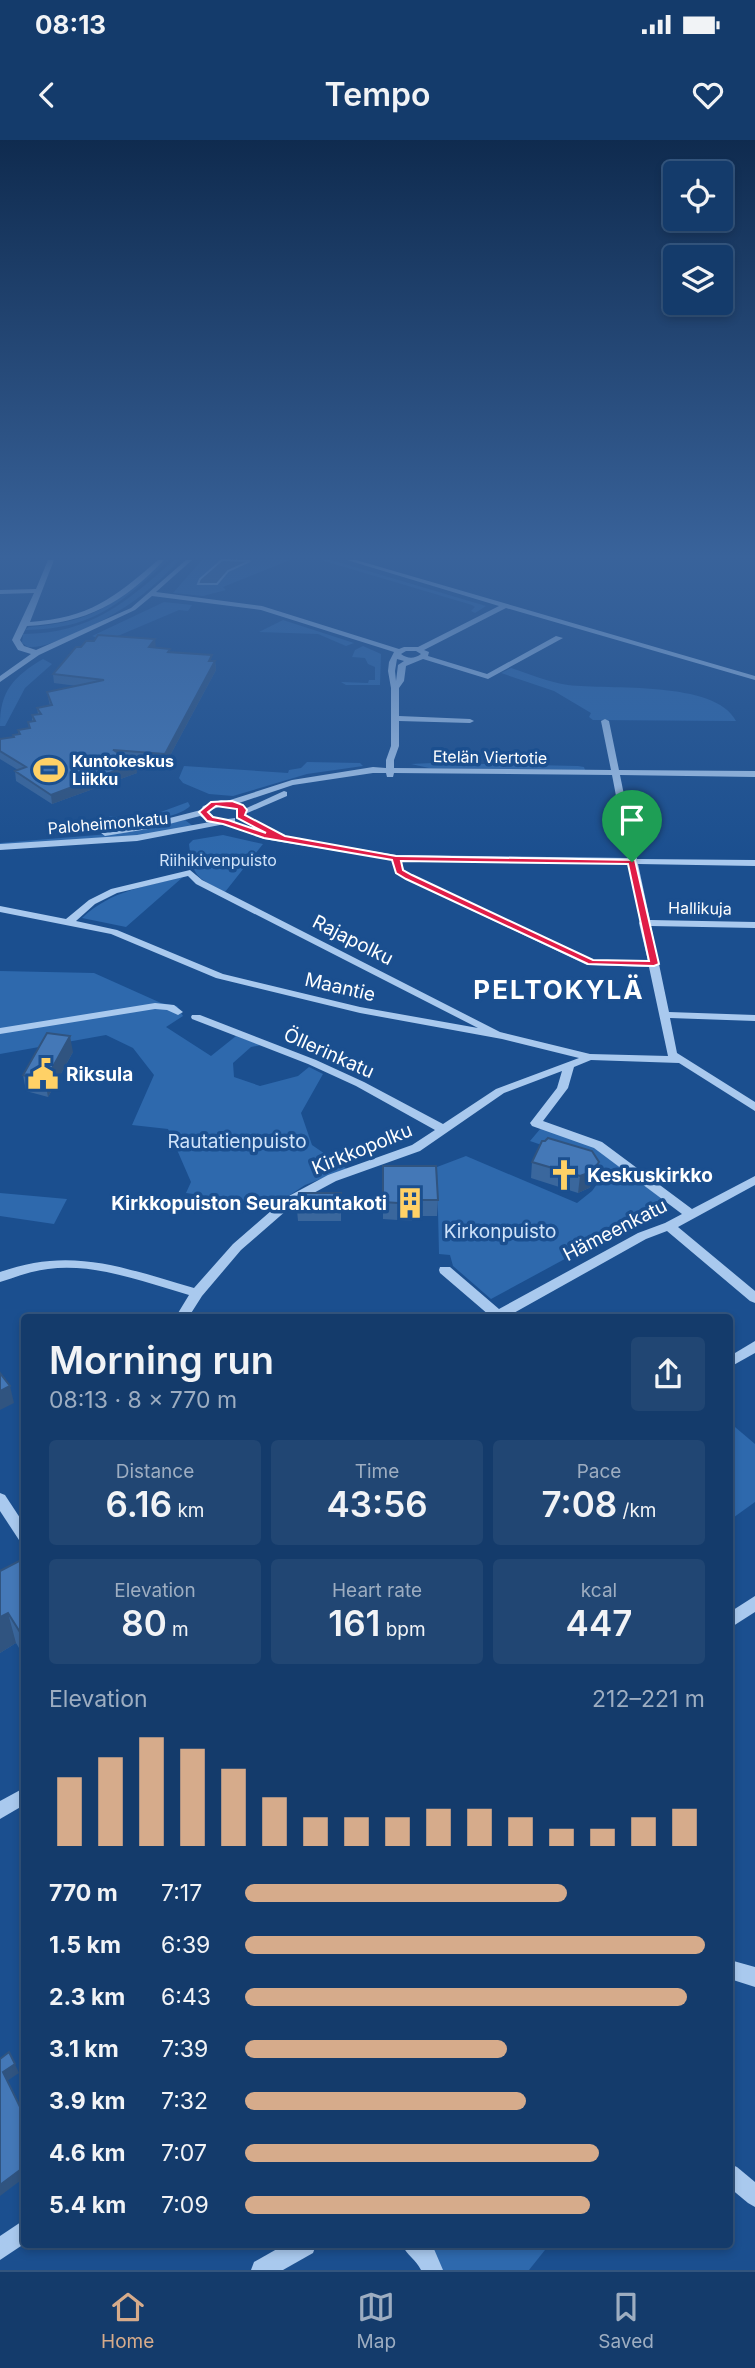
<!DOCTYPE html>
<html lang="en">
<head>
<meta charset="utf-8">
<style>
	:root { --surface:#143b6b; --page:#214673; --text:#f1f3f6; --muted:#9dadc1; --line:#33557e; --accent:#d6ab8b }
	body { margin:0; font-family:Inter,sans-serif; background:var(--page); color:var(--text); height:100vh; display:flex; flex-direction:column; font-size:26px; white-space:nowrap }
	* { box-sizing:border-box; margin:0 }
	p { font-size:23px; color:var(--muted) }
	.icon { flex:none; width:38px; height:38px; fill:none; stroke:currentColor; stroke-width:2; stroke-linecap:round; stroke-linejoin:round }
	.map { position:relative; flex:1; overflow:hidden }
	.side { position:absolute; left:21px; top:1174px; width:712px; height:934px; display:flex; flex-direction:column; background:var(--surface); border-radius:7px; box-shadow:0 4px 10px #0003,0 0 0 2px var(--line) }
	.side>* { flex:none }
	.buttons { position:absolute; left:663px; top:21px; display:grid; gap:14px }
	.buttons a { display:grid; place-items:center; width:70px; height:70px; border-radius:7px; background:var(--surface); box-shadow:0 4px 10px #0003,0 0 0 2px var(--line); font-size:35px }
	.pin { position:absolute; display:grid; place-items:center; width:60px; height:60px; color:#fff; margin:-72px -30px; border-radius:50% 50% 50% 0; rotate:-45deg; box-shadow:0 0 7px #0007 }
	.pin .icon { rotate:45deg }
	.round { display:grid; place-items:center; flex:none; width:74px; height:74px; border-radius:7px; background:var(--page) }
	.head { display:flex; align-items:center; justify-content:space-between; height:119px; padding:0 28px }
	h1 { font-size:38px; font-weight:600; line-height:52px }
	.stats { display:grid; grid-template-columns:repeat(3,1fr); gap:10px; height:119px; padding:7px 28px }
	.stats div { display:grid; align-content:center; border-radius:7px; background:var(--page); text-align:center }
	.stats b { font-size:35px; font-weight:600 }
	.stats small { font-size:19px; font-weight:400 }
	.stats p { font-size:19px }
	.chart { height:196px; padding:14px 28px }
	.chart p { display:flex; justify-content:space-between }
	.chart svg { width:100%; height:126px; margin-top:7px; stroke:var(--accent); stroke-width:6 }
	ul { padding:0 28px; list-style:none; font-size:23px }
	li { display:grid; grid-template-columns:112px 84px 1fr; align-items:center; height:52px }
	li i { height:18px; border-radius:9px; background:var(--accent) }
	.status { display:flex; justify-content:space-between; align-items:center; height:49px; padding:0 35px; background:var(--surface); direction:ltr }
	.status svg { height:19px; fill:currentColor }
	header { display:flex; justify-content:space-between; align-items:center; height:91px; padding:0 28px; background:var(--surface); font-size:32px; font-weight:600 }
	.dock { display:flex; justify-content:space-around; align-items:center; height:98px; border-top:2px solid var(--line); background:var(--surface); font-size:19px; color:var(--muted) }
	.dock a { display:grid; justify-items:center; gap:4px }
	.dock .current { color:var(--accent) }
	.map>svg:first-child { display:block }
	.green { fill:#2e69ad }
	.water { fill:#3c6290; stroke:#9cc4f0; stroke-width:2 }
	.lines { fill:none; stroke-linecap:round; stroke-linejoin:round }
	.minor { fill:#a9c9ee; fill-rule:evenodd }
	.wall { fill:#3a679d }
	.shaded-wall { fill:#305480 }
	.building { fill:#4478b7; stroke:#305480; stroke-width:2 }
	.route { fill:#e11d48; stroke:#fff; stroke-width:2; fill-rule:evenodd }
	.labels { text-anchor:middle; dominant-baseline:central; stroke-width:7; stroke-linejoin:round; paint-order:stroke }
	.far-street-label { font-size:16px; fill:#fff; stroke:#1b4f8f }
	.far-poi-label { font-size:16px; font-weight:bold; fill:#fff; stroke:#1b4f8f; text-anchor:start }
	.far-park-label { font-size:16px; fill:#cfe3fa; stroke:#1b4f8f }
	.street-label { font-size:19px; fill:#fff; stroke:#1b4f8f }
	.poi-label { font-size:19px; font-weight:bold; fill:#fff; stroke:#1b4f8f; text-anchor:start }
	.park-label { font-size:19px; fill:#cfe3fa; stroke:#1b4f8f }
	.district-label { font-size:26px; font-weight:bold; letter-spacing:2px; fill:#fff; stroke:#1b4f8f }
</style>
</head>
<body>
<div class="status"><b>08:13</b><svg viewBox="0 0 49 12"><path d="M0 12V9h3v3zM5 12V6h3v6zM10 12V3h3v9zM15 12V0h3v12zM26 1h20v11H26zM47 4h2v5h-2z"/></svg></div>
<header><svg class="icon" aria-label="back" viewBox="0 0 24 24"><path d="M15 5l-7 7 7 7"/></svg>Tempo<svg class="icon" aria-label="heart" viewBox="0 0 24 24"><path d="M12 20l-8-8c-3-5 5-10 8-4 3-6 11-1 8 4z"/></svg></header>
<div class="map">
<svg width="755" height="2130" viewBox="0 0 755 2130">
	<rect width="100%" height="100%" fill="#1b4f8f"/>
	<g class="green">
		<path d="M 164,420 L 169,420 C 120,463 95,489 25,490 L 29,487 C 96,482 116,463 164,420 Z"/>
		<path d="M 174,420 L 179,420 C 148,455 113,478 69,496 C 56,501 43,508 28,507 L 22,503 L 23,494 C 90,494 128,461 174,420 Z"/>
		<polygon points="202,420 290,420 223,447 226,450 203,456 173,453"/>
		<polygon points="321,420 331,420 486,466 475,473 471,471 475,467 472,465"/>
		<polygon points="164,462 192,465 188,471 179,470 106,501 92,496"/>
		<polygon points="283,480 354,503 346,506 318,494 259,492"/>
		<polygon points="363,506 381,514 380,545 346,545 341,542 368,543 369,540 375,540 375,527 368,524 365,518 352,517 355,510"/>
		<path d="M 43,519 L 52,524 L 25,548 L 5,586 L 0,586 C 0,551 13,537 43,519 Z"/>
		<path d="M 511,528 C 529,534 549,542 568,545 C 608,550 716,540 736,581 L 593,580 L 589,577 L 591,573 L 554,551 L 501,533 Z"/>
		<polygon points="307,622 360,623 363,626 307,634 233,656 209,654 183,643 179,638 184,626 288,633 289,630 301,628"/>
		<polygon points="433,623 578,626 584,627 585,630 429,628 411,624"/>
		<path d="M 188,662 L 190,666 C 176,682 98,687 74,690 L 73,687 L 112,676 L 125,679 L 144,674 L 150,676 Z"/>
		<polygon points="185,680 193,686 151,695 0,705 0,703 121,693"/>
		<path d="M 223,695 L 263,704 L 225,752 C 196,737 193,738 189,704 L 193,700 Z"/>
		<path d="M 183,737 L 126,787 L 82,778 C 112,750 144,747 183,737 Z"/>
		<polygon points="0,831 94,833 161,863 177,866 183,876 166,887 211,916 236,896 261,905 251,907 233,923 234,937 260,946 298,936 309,927 323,934 301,973 312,1005 347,1029 305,1045 275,1065 186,1053 191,1042 168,989 132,985 154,935 133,908 106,895 0,914"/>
		<polygon points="541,988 594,1007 668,1063 491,1159 453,1126 450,1115 439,1114 437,1027 466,1016 577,1063 592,1051 605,1033 594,1023 530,1001"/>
		<polygon points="0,1053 67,1059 54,1084 0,1076"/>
		<polygon points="735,1287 755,1304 755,1362 730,1380 730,1290"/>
		<polygon points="423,2105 549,2105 529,2130 438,2130"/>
	</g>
	<polygon class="water" points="222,420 250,421 228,431 217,444 198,444 200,439"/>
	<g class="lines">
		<g class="minor">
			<path d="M 48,420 L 54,420 L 30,482 C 89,478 114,458 158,420 L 164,420 C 123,463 87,483 27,486 L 20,500 L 24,506 L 36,510 L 131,468 L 186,420 L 192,420 L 156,452 L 262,466 L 399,509 L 404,507 L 418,507 L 499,466 L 347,420 L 356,420 L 755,536 L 755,540 L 506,468 L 424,510 L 429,512 L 428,516 L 487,534 L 556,496 L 563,498 L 488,539 L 423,519 L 406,526 L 404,541 L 399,548 L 399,576 L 470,579 L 474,581 L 470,583 L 399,581 L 399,606 L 394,620 L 394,628 L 611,630 L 601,581 L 605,579 L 609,581 L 619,630 L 755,631 L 755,637 L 620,635 L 637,719 L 755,720 L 755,726 L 638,724 L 650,780 L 755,782 L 755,788 L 651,786 L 669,872 L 755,875 L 755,881 L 670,878 L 677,913 L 755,962 L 755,971 L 679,923 L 591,920 L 574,927 L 568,948 L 543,981 L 602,1002 L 692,1069 L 755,1036 L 755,1045 L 678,1087 L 755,1151 L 755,1163 L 750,1161 L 667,1091 L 646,1099 L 505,1178 L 488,1178 L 489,1175 L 440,1133 L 439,1130 L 440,1127 L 450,1127 L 499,1169 L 638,1093 L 665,1083 L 682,1074 L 594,1008 L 532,986 L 530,983 L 557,948 L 562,931 L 504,953 L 420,1011 L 336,1041 L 295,1063 L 241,1110 L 202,1156 L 188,1178 L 175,1178 L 189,1155 C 144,1142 96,1123 48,1129 C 31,1131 16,1137 0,1142 L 0,1132 C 72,1106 124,1128 194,1148 L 233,1104 L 287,1057 L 328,1035 L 412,1005 L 435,990 L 356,946 L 308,924 L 192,879 L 191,877 L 192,875 L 200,875 L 316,920 L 364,942 L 443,984 L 496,949 L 579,918 L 502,899 L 360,873 L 216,838 L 111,794 L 0,772 L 0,766 L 66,779 L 89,760 L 111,749 L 190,730 L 202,740 L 500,892 L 590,914 L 668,916 L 649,827 L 587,825 L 406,739 L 397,733 L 392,720 L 264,699 L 225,684 L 137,701 L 0,710 L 0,704 L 137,695 L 210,682 L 200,676 L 154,688 L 105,696 L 101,693 L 105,690 L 154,682 L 201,670 L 203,666 L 221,660 L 227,661 L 292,640 L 373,627 L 386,628 L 386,620 L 391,606 L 391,548 L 388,531 L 389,522 L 394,512 L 261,470 L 152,456 L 135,470 L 39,515 L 0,542 L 0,536 L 31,514 L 18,510 L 12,500 L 34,453 L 0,454 L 0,450 L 36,449 ZM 406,511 L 416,511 L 421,514 C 414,519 408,519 401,514 ZM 397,519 L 404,521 L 398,525 L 396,541 L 395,531 ZM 373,633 L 386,633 L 387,637 L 393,637 L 394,633 L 612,635 L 628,718 L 396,715 L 266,694 L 235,682 L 235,678 L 220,680 L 208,673 L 210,670 L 222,666 L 238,666 L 239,663 L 293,645 ZM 401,721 L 629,724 L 640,781 L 639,783 L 648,821 L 593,820 L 412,735 L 404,730 ZM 188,736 L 196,744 L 478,888 L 360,867 L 223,834 L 117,790 L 76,781 L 95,764 L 117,753 Z"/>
			<polygon points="284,651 287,652 287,656 245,674 238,672"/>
			<polygon points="155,863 174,865 183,872 178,875 167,870 155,869 0,894 0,888"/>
			<polygon points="755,1201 755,1213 730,1227 730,1216"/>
			<polygon points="0,1353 5,1355 24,1384 24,1402 19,1400 0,1371"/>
			<polygon points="755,1456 755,1472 730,1488 730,1472"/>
			<polygon points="24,1648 24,1665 0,1679 0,1661"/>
			<polygon points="730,1820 755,1827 755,1847 730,1839"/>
			<polygon points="730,2024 737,2027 755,2042 755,2067 748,2063 730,2048"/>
			<polygon points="24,2080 24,2104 0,2120 0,2096"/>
			<polygon points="284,2105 316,2105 313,2113 283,2130 251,2130 254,2122"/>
			<path d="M 402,2105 L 429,2105 L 434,2109 L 443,2130 L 421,2130 C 416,2120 407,2115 402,2105 Z"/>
		</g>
	</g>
	<g class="wall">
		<polygon points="156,508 170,509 170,512 215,521 216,530 166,623 132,621 137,633 52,664 16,641 15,631 18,630 0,619 0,599 14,597 13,595 18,594 18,590 29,588 28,582 32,581 32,575 38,574 37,568 50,566 47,552 77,546 54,543 53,534"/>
		<polygon points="73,912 48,957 26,951 23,935"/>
		<polygon points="532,1022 597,1038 589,1048 578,1053 531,1038"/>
		<polygon points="383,1026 438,1060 437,1076 412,1076 412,1081 383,1079"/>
		<polygon points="341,1053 341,1081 298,1081 297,1070"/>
		<polygon points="24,1425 24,1516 16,1503 0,1513 0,1431"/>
	</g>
	<g class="shaded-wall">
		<polygon points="155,499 156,508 149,507"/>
		<polygon points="215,521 216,530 166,623 165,614"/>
		<polygon points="136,623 137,633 52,664 51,655"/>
		<polygon points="70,896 73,912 48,957 45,941"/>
		<polygon points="599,1022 597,1038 589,1048 578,1053 580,1036"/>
		<polygon points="10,1246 14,1263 0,1270 0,1251"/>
		<polygon points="8,1473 16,1503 0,1513 0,1477"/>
		<polygon points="15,1924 19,1933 7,1941 3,1932"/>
		<polygon points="24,2027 24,2038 0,2056 0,2045"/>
	</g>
	<g class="building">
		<polygon points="98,495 155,499 149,507 170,509 168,512 212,515 209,521 215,521 165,614 113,610 136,623 51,655 15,631 26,627 0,611 0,599 14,597 13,595 20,594 18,590 30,588 28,582 35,581 32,575 41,574 37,568 52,565 47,552 104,540 53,534 76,507 81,507 86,501 94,501"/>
		<polygon points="47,893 70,896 45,941 23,935"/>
		<polygon points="548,998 592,1011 599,1022 591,1032 580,1036 532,1022 542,1001 545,1001"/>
		<polygon points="383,1026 436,1026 438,1060 412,1060 413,1064 383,1062"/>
		<polygon points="299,1053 341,1053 340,1070 297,1070"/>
		<polygon points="0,1233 10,1246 0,1251"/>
		<polygon points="21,1420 24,1425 24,1496 23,1497 8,1473 0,1477 0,1431"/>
		<polygon points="9,1912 15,1924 3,1932 24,1975 24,2027 0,2045 0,1919"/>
	</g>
	<linearGradient id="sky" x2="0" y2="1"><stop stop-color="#0f2b4f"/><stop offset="0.58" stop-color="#39639b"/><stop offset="1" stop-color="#39639b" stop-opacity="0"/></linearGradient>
	<rect width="755" height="718" fill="url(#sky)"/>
	<path class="route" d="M 232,661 L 243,665 L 247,670 L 245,675 L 285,696 L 396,716 L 635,720 L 659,824 L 654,826 L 588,824 L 406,739 L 396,733 L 392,720 L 264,698 L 223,684 L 207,681 L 199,672 L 211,662 ZM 216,666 L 237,669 L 237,678 L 266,693 L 228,680 L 213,677 L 208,672 ZM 401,721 L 628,724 L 649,821 L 593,820 L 412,735 L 403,730 Z"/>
	<defs>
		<symbol id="stadium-bare" viewBox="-9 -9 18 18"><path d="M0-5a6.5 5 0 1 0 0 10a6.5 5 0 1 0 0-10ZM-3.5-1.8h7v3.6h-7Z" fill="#ffd166" stroke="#1b4f8f" stroke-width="2.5" paint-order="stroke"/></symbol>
		<symbol id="civic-bare" viewBox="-9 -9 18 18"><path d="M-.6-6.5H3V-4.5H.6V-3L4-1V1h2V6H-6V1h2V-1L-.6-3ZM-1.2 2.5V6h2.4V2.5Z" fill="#ffd166" stroke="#1b4f8f" stroke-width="2.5" paint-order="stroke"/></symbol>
		<symbol id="church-bare" viewBox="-9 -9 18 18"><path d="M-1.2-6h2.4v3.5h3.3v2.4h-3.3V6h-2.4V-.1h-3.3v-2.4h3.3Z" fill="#ffd166" stroke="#1b4f8f" stroke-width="2.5" paint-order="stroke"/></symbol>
		<symbol id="building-bare" viewBox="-9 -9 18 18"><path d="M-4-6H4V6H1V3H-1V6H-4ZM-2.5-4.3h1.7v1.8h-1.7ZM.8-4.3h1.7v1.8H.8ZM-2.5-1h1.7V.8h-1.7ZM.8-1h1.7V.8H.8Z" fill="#ffd166" stroke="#1b4f8f" stroke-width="2.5" paint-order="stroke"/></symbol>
	</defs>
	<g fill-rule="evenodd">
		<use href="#stadium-bare" x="27" y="608" width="44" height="44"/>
		<use href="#civic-bare" x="21" y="912" width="44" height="44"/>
		<use href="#church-bare" x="542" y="1013" width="44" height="44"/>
		<use href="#building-bare" x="388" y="1041" width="44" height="44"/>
	</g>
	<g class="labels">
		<g class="far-street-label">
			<text transform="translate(490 617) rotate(1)">Etelän Viertotie</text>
			<text transform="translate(108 683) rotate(-5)">Paloheimonkatu</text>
			<text transform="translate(700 768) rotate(1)">Hallikuja</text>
		</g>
		<g class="far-poi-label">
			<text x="72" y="621">Kuntokeskus<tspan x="72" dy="18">Liikku</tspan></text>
		</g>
		<g class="far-park-label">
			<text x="218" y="720">Riihikivenpuisto</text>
		</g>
		<g class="street-label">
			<text transform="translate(353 800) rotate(27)">Rajapolku</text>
			<text transform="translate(340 847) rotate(13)">Maantie</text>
			<text transform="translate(329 913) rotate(24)">Öllerinkatu</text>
			<text transform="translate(362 1009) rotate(-22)">Kirkkopolku</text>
			<text transform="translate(615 1090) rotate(-27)">Hämeenkatu</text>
		</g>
		<g class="poi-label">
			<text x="66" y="934">Riksula</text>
			<text x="587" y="1035">Keskuskirkko</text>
			<text x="387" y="1063" text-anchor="end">Kirkkopuiston Seurakuntakoti</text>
		</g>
		<g class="park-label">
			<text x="237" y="1001">Rautatienpuisto</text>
			<text x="500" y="1091">Kirkonpuisto</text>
		</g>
		<g class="district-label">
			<text x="559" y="849">PELTOKYLÄ</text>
		</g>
	</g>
</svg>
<div class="buttons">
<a><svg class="icon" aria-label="locate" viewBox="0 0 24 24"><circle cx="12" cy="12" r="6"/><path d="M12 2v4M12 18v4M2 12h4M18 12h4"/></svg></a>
<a><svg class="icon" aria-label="layers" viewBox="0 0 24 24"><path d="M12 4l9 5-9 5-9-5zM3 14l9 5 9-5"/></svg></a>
</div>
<div class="pin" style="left:632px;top:722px;background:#1e9e55"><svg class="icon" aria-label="arrive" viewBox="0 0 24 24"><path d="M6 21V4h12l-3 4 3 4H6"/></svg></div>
<section class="side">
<div class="head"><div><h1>Morning run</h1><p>08:13 · 8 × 770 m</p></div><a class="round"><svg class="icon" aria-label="share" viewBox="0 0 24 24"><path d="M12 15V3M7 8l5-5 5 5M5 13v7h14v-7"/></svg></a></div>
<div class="stats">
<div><p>Distance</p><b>6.16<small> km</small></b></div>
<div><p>Time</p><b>43:56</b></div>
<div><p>Pace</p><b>7:08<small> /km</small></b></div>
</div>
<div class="stats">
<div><p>Elevation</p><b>80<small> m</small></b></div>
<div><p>Heart rate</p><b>161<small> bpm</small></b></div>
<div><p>kcal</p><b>447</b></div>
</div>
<div class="chart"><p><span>Elevation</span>212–221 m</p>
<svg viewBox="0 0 160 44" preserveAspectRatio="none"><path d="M5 44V20M15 44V13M25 44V6M35 44V10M45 44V17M55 44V27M65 44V34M75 44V34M85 44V34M95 44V31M105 44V31M115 44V34M125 44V38M135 44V38M145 44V34M155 44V31"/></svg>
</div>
<ul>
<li><b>770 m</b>7:17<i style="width:70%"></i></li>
<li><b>1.5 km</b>6:39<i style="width:100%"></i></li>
<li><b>2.3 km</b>6:43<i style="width:96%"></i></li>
<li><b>3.1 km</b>7:39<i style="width:57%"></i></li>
<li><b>3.9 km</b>7:32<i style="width:61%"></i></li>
<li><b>4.6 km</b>7:07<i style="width:77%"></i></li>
<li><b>5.4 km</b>7:09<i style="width:75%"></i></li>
</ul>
</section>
</div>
<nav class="dock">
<a class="current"><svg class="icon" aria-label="home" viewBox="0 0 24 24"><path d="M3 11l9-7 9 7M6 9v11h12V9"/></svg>Home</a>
<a><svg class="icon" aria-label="map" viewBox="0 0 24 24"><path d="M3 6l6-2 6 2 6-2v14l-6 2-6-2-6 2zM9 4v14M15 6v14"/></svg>Map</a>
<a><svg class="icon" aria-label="saved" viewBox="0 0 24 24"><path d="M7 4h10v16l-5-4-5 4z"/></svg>Saved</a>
</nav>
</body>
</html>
